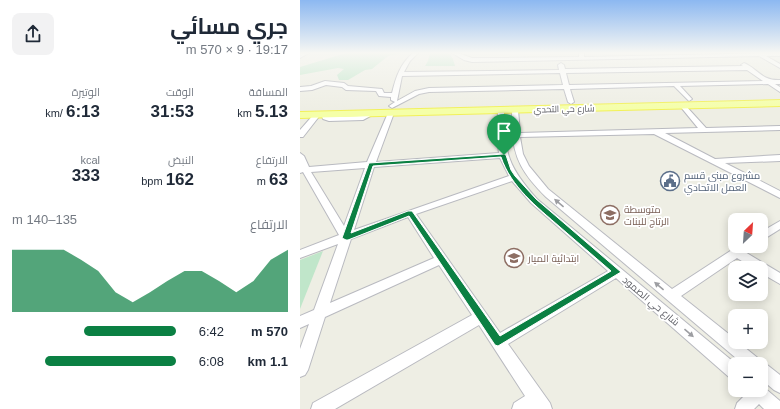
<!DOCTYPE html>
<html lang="ar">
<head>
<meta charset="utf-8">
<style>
	:root { --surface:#fff; --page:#f2f2f3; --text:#1f2937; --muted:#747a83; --accent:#0b8043 }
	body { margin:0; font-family:Arial,Cairo,sans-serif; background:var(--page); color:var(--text); direction:rtl; height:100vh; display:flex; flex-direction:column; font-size:15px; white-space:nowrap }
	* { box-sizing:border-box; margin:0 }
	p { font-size:13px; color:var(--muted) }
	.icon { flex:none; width:22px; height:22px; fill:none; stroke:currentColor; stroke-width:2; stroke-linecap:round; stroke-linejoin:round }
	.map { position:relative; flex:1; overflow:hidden; direction:ltr }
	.details { display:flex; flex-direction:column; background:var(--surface); width:300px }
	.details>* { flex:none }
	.needle { width:26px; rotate:25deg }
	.controls { position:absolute; left:428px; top:213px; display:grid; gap:8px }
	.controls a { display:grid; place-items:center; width:40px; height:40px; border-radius:8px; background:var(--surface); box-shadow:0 2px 10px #0003; font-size:20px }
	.pin { position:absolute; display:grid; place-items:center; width:34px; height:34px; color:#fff; margin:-41px -17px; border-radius:50% 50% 50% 0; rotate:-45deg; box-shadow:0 0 4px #0007 }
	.pin .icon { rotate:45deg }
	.round { display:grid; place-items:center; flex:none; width:42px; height:42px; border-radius:8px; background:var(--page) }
	.head { display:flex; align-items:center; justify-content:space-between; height:68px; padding:0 12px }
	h1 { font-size:22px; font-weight:700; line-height:30px }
	.metrics { display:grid; grid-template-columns:repeat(3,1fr); gap:6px; height:68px; padding:4px 12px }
	.metrics div { display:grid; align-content:center }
	.metrics b { font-size:17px; font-weight:700 }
	.metrics small { font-size:11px; font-weight:400 }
	.metrics p { font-size:11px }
	.chart { height:112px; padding:8px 12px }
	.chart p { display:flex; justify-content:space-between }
	.chart svg { width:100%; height:72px; margin-top:4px; fill:var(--accent); opacity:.7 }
	ul { padding:0 12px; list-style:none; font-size:13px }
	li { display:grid; grid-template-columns:64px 48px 1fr; align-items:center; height:30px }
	li i { height:10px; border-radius:5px; background:var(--accent) }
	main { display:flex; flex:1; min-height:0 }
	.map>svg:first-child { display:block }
	.green { fill:#c0e6ca }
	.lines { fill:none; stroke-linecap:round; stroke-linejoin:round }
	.minor-casing { stroke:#b9bac0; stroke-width:2 }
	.major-casing { stroke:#f2f159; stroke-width:2 }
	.minor { fill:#fff; fill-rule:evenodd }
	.major { fill:#f5ffa8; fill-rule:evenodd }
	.oneway { fill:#9d9ea2 }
	.route { fill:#0b8043; stroke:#fff; fill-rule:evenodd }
	.labels { text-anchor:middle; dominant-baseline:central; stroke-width:3.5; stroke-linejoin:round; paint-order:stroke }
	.far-street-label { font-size:9px; fill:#5c5d64; stroke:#fff }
	.service-label { font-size:10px; fill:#4e5e75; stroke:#fff; text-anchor:start }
	.education-label { font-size:10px; fill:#785e54; stroke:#fff; text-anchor:start }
	.street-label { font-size:10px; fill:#5c5d64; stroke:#fff }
</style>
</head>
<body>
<main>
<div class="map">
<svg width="480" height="409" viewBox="0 0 480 409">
	<rect width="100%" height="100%" fill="#eeeee4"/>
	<g class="green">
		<polygon points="46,53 105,53 88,56 72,69 65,70 48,80 39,80 37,75 44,69 38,68 0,75 0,67"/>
		<polygon points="130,53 149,53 153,59 155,66 125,66 128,61"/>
		<polygon points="23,251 0,309 0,260"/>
	</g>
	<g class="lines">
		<defs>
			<g id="minor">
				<polygon points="2,53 9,53 0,58 0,54"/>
				<path d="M 113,53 L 118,53 L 110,61 L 104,72 L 259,70 L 258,65 L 261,63 L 264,65 L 265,69 L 443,66 L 441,65 L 444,63 C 458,69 462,81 480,80 L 480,84 L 475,84 L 480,87 L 480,92 L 468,84 L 380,86 L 392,99 L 389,101 L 374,86 L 270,89 L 274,102 L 271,104 L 268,102 L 264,89 L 129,92 L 119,94 L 92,108 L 89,106 L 95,102 L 91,100 L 91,97 L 79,96 L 76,91 L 46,90 L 42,87 L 26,85 L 12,90 L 0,91 L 0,87 L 11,86 L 25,81 L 44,83 L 48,86 L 82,89 L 84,93 L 92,93 C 96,77 100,64 113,53 ZM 447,70 L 463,81 L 269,85 L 266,73 ZM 260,73 L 263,85 L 129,88 L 115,91 L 97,101 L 102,76 Z"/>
				<polygon points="152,53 158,53 172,58 279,57 279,53 284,53 284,57 480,53 480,56 466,56 480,64 480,68 459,56 172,62 164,60"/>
				<path d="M 383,104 L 385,105 L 406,128 L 480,126 L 480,130 L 365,133 L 415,159 L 480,155 L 480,161 L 425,163 L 480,191 L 480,198 L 354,134 L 220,137 L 223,154 L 229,166 L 248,189 L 372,289 L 438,246 L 452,246 L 445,252 L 480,273 L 480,284 L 461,273 L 461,268 L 453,268 L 437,258 L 381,296 L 435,339 L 435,342 L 438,342 L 459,359 L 461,362 L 466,364 L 480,375 L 480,393 L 474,390 L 461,379 L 461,364 L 443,364 L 246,197 C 224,175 213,159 212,127 C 212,121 211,114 213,109 L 218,110 L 220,133 L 398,128 L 380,106 Z"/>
				<path d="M 201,108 L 204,110 C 204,153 208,167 237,199 L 436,364 L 435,380 L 430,378 L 316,278 L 208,344 L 250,403 L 252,409 L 212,409 L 214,403 L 225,396 L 179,325 L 35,409 L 11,409 L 13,403 L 172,315 L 139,265 L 25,317 L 8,370 L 5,375 L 0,377 L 0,349 L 9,324 L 0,328 L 0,316 L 14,310 L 38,244 L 0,258 L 0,250 L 39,235 L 3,172 L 0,173 L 0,153 L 4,156 L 9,167 L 67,162 L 88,113 L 91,111 L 94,113 L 76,162 L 199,153 L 197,139 L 198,110 ZM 200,158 L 209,176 L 54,230 L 74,167 ZM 65,168 L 44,226 L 11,172 ZM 212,181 L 231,203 L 308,271 L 200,333 L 116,214 ZM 108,217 L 134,258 L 30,303 L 51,239 Z"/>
				<polygon points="72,111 75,113 74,114 63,120 29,121 23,119 21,114 27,113 31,117 62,116"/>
				<polygon points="17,112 21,114 3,137 0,137 0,130 15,113"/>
				<polygon points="480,221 480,229 461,241 461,232"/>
				<polygon points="461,385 480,401 480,409 464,409 459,404 454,409 435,409 437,403 448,392 447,390 461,390"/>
			</g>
			<polygon id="major" points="480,100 480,106 0,118 0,112"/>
		</defs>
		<use href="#minor" class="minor-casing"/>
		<use href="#major" class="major-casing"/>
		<use href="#minor" class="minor"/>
		<use href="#major" class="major"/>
	</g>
	<defs><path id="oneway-solid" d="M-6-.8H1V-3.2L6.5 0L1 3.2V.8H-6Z"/></defs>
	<g class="oneway">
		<use href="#oneway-solid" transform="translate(259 203) rotate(-140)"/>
		<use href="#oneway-solid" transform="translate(359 286) rotate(-140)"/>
		<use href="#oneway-solid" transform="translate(389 333) rotate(41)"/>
	</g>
	<linearGradient id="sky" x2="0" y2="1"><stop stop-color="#8cb8f1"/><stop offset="0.48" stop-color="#f7f7f3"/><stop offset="1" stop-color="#f7f7f3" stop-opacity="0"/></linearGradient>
	<rect width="480" height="110" fill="url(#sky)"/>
	<path class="route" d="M 204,154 L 206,155 L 211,170 L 215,176 L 236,199 L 321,272 L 198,346 L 195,345 L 109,216 L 48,240 L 46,240 L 42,238 L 69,163 ZM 201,157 C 211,187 237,207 260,227 C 277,242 294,256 311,271 L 200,336 L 112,211 L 108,211 L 51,233 L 73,166 Z"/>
	<defs>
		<symbol id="civic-ring" viewBox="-11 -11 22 22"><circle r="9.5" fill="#fff" stroke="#5c6f8a" stroke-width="1.5"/><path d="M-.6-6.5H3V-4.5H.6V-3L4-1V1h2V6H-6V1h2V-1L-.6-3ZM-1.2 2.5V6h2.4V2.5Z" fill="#5c6f8a"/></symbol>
		<symbol id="school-ring" viewBox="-11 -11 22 22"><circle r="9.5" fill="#fff" stroke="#8d6e63" stroke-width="1.5"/><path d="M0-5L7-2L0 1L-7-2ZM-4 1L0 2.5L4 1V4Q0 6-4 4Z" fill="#8d6e63"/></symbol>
	</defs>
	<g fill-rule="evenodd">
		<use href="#civic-ring" x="359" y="170" width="22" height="22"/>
		<use href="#school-ring" x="299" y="204" width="22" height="22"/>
		<use href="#school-ring" x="203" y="247" width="22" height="22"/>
	</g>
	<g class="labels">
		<g class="far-street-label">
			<text transform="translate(264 109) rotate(-1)">شارع حي التحدي</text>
		</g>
		<g class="service-label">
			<text x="384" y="175">مشروع مبنى قسم<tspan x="384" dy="12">العمل الاتحادي</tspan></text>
		</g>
		<g class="education-label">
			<text x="324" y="209">متوسطة<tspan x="324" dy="12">الرتاج للبنات</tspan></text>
			<text x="228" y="258">ابتدائية الميار</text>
		</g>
		<g class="street-label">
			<text transform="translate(351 301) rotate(40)">شارع حي الصمود</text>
		</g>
	</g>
</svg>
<div class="controls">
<a><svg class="needle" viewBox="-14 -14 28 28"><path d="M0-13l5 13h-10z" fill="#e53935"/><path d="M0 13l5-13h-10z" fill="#747a83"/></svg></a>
<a><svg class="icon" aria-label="layers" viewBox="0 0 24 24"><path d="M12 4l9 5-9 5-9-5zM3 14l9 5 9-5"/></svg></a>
<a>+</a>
<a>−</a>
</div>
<div class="pin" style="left:204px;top:155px;background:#1e9e55"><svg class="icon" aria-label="arrive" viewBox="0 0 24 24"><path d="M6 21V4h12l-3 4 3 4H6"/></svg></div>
</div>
<section class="details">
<div class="head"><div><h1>جري مسائي</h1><p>19:17 · 9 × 570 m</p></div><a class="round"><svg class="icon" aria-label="share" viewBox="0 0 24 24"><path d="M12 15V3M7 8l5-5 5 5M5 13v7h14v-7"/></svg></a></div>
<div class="metrics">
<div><p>المسافة</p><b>5.13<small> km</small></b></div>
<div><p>الوقت</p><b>31:53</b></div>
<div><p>الوتيرة</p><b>6:13<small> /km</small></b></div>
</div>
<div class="metrics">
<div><p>الارتفاع</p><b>63<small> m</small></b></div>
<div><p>النبض</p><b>162<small> bpm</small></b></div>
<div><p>kcal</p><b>333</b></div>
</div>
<div class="chart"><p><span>الارتفاع</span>135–140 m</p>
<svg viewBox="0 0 160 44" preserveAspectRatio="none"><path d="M0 44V6L10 6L20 6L30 6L40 12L50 19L60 32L70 38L80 32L90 25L100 19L110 19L120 25L130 32L140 25L150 12L160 6V44z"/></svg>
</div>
<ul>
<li><b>570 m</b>6:42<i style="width:56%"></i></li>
<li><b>1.1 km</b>6:08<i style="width:80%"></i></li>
</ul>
</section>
</main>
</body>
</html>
